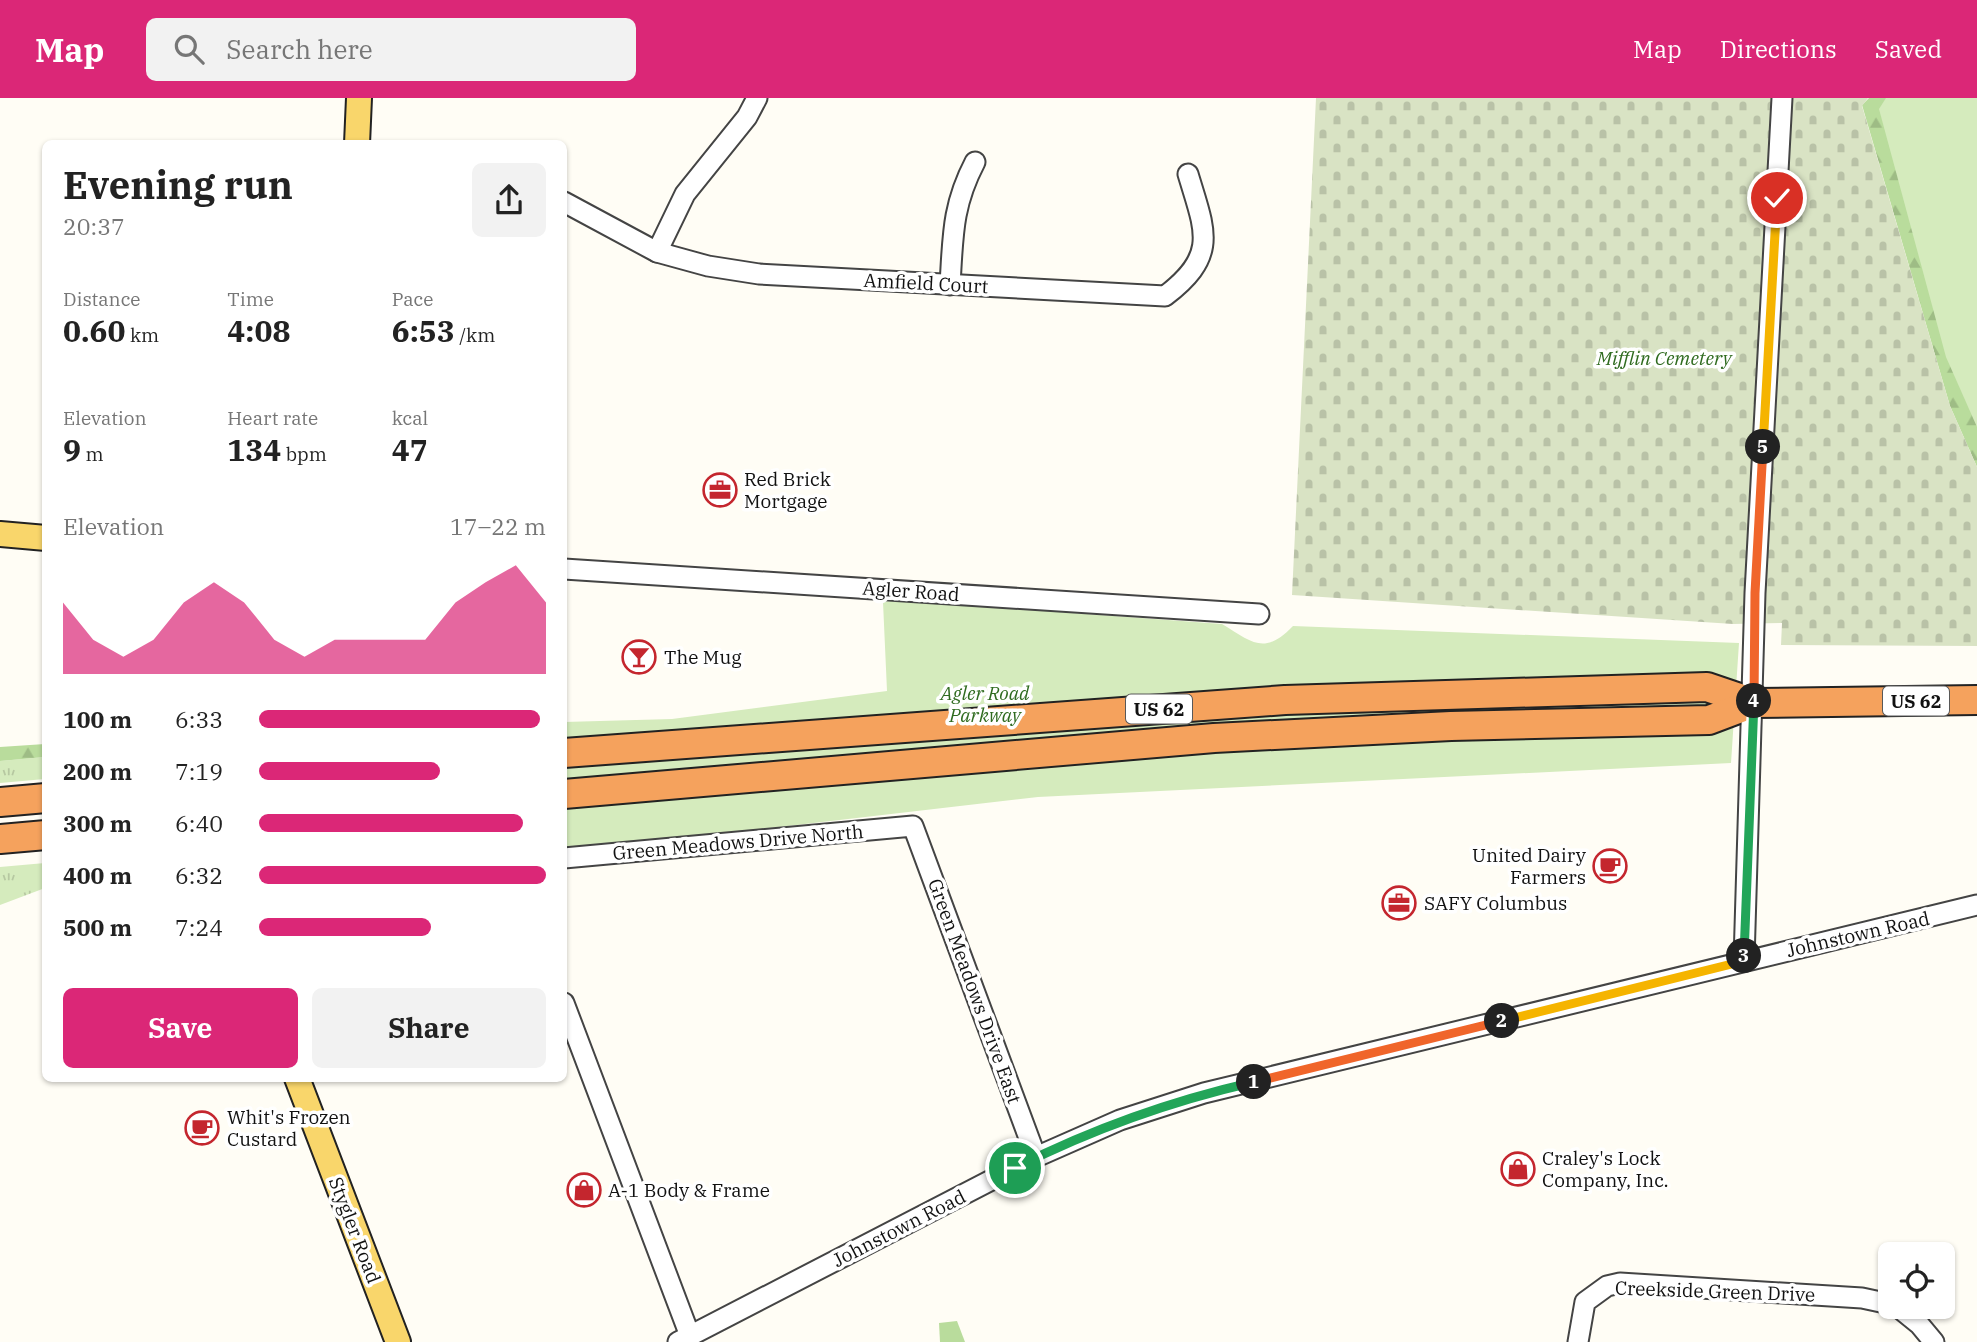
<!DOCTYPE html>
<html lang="en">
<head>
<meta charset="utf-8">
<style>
	:root { --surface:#fff; --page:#f2f2f2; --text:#222; --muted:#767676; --accent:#db2777 }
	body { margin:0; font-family:"IBM Plex Serif",serif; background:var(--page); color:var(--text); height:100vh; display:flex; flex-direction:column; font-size:26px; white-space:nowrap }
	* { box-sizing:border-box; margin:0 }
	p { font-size:23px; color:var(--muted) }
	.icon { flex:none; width:38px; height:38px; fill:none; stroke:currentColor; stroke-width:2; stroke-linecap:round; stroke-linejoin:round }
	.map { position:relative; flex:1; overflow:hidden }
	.sheet { position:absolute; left:42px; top:42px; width:525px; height:942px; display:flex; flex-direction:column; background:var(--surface); border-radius:10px; box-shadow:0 2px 5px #0004 }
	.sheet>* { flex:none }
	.fabs { position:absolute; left:1878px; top:1144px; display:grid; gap:14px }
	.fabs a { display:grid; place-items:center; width:77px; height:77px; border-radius:10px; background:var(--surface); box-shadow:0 2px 5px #0004; font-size:35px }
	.pin { position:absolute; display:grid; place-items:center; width:60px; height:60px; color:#fff; margin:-30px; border:4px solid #fff; border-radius:50%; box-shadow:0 2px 7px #0007 }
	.km { position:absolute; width:35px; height:35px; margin:-18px; border-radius:50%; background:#222; color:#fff; font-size:19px; line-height:35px; text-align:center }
	.round { display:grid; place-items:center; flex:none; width:74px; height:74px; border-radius:10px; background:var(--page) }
	.headline { display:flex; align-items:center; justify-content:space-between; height:119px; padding:0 21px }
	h1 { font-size:38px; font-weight:800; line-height:52px }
	.metrics { display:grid; grid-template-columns:repeat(3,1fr); gap:10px; height:119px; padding:7px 21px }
	.metrics div { display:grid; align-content:center }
	.metrics b { font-size:30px; font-weight:800 }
	.metrics small { font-size:19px; font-weight:400 }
	.metrics p { font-size:19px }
	.chart { height:196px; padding:14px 21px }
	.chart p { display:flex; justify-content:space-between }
	.chart svg { width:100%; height:126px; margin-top:7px; fill:var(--accent); opacity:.7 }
	.cta { display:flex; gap:14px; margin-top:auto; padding:14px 21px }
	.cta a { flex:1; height:80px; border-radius:10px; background:var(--accent); color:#fff; font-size:28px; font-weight:800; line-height:80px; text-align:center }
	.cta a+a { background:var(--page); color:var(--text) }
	ul { padding:0 21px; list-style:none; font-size:23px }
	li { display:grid; grid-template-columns:112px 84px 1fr; align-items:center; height:52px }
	li i { height:18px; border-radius:9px; background:var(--accent) }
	header { display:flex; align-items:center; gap:42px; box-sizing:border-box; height:98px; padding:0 35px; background:var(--accent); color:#fff }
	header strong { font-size:33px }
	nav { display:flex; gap:38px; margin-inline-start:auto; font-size:24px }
	.search { width:490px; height:63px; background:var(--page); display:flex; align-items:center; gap:18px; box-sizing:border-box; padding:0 24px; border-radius:10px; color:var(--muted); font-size:26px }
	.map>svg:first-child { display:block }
	.grass { fill:url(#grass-tufts) }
	.forest { fill:url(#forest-firs) }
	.cemetery { fill:url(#cemetery-stones) }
	.park { fill:#d5ebbd }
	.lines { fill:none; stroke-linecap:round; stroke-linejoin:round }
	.minor-casing { stroke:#444; stroke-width:23 }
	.major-casing { stroke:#222; stroke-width:28 }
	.highway-casing { stroke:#222; stroke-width:32 }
	.minor { stroke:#fff; stroke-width:19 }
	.major { stroke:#f9d66b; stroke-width:24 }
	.highway { stroke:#f5a25d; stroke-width:28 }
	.split-1-casing { stroke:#fff; stroke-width:14 }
	.split-2-casing { stroke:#fff; stroke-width:14 }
	.split-3-casing { stroke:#fff; stroke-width:14 }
	.split-4-casing { stroke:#fff; stroke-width:14 }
	.split-5-casing { stroke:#fff; stroke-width:14 }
	.split-6-casing { stroke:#fff; stroke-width:14 }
	.split-1 { stroke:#22a559; stroke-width:9 }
	.split-2 { stroke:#f0652b; stroke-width:9 }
	.split-3 { stroke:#f5b400; stroke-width:9 }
	.split-4 { stroke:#22a559; stroke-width:9 }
	.split-5 { stroke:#f0652b; stroke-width:9 }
	.split-6 { stroke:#f5b400; stroke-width:9 }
	.labels { text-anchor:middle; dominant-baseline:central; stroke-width:7; stroke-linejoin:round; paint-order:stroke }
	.shield { fill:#fff; stroke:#585858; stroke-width:2 }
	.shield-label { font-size:18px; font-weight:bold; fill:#111 }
	.street-label { font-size:19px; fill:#111; stroke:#fff }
	.park-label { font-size:19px; font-style:italic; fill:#2f6b1f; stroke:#fff }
	.poi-label { font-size:19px; fill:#111; stroke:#fff; text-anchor:start }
</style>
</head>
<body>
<header>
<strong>Map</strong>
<div class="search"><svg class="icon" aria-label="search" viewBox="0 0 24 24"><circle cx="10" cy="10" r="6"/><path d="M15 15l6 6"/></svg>Search here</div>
<nav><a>Map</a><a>Directions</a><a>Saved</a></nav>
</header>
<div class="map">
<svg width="1977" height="1244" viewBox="0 0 1977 1244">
	<defs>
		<pattern id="grass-tufts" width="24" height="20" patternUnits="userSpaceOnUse" patternTransform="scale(1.75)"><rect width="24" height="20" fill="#d5ebbd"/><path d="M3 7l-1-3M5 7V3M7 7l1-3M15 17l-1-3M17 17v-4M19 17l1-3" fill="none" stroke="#b6c8a1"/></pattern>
		<pattern id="forest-firs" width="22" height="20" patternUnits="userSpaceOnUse" patternTransform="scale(1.75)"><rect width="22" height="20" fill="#b9dc9c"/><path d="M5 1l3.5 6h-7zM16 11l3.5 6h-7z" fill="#9ebc85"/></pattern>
		<pattern id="cemetery-stones" width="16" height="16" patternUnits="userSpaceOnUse" patternTransform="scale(1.75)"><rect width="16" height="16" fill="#d9e3c4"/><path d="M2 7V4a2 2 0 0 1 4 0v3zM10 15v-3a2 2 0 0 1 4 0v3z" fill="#b9c2a7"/></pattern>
	</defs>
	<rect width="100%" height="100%" fill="#fffdf5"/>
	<g class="grass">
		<polygon points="45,659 45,681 0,685 0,663"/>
		<polygon points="45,765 45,790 0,807 0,769"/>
	</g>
	<g class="forest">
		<polygon points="1869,0 1977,0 1977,369 1950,308 1862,7"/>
		<polygon points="45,646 45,659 0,663 0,649"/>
		<polygon points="957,1223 965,1244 940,1244 939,1225"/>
	</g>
	<polygon class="cemetery" points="1316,0 1868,0 1862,8 1950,308 1977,369 1977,548 1781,547 1782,525 1733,526 1292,497"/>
	<g class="park">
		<polygon points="1886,0 1977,0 1977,329 1946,259 1879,11"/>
		<path d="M 899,502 L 1222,526 C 1252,544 1264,558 1293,528 L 1739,545 L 1731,665 L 1038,699 L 564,754 L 564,624 L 672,621 L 887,593 L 883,504 Z"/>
	</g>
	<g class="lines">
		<defs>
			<g id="minor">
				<path d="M 564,104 L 657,154 L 708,168 L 759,176 L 1165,198 C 1219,157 1205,133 1188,76"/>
				<polyline points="657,154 685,96 747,19 757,0"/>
				<path d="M 950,187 C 953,138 952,108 975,64"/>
				<polyline points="564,471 1259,516"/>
				<polyline points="564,760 913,728 1036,1059"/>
				<polyline points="1744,863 1755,495 1782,0"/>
				<polyline points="564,905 690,1238"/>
				<polyline points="1898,1209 1919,1226 1934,1244"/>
				<polyline points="678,1244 1036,1059 1120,1022 1204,995 1977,807"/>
				<polyline points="1578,1244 1585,1204 1607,1188 1620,1185 1862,1200 1890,1206"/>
			</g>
			<g id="major">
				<polyline points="357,46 359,0"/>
				<polyline points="0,436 46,440"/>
				<polyline points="297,980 398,1244"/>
			</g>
			<g id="highway">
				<polyline points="564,655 1285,602 1707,589 1754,605 1977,602"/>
				<polyline points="564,696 1214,640 1451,628 1709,622 1754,605"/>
				<polyline points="0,704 46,700"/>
				<polyline points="0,741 46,737"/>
			</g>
		</defs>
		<use href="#minor" class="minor-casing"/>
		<use href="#major" class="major-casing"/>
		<use href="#highway" class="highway-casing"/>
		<use href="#minor" class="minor"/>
		<use href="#major" class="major"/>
		<use href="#highway" class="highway"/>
	</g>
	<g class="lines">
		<defs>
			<path id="split-1" d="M 1015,1070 C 1092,1031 1171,1003 1254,984"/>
			<polyline id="split-2" points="1254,984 1502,923"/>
			<polyline id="split-3" points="1502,923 1744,863 1744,858"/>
			<polyline id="split-4" points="1744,858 1754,603"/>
			<polyline id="split-5" points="1754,603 1755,495 1763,349"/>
			<polyline id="split-6" points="1763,349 1777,100"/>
		</defs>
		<use href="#split-1" class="split-1-casing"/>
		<use href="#split-2" class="split-2-casing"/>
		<use href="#split-3" class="split-3-casing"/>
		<use href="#split-4" class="split-4-casing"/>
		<use href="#split-5" class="split-5-casing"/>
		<use href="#split-6" class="split-6-casing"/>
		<use href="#split-1" class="split-1"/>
		<use href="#split-2" class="split-2"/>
		<use href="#split-3" class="split-3"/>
		<use href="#split-4" class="split-4"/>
		<use href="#split-5" class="split-5"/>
		<use href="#split-6" class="split-6"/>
	</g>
	<defs>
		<symbol id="office-ring" viewBox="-11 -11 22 22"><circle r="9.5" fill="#fff" stroke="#c4262e" stroke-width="1.5"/><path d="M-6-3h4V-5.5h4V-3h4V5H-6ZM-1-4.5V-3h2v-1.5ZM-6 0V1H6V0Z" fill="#c4262e"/></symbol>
		<symbol id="bar-ring" viewBox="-11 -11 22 22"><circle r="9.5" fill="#fff" stroke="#c4262e" stroke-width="1.5"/><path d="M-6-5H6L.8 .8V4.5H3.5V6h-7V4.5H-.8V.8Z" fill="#c4262e"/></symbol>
		<symbol id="cafe-ring" viewBox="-11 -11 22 22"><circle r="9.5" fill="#fff" stroke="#c4262e" stroke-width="1.5"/><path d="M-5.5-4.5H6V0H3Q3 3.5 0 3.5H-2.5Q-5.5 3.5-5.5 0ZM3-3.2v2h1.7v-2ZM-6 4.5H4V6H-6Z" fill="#c4262e"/></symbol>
		<symbol id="shop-ring" viewBox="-11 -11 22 22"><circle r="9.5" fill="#fff" stroke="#c4262e" stroke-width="1.5"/><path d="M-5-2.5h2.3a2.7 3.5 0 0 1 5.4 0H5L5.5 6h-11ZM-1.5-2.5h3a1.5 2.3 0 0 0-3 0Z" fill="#c4262e"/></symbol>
	</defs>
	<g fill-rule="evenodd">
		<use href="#office-ring" x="701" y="373" width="38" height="38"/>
		<use href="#bar-ring" x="620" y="540" width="38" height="38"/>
		<use href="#cafe-ring" x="1591" y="749" width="38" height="38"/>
		<use href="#office-ring" x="1380" y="786" width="38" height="38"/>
		<use href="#cafe-ring" x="183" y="1011" width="38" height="38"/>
		<use href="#shop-ring" x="1499" y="1052" width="38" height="38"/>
		<use href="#shop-ring" x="565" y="1073" width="38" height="38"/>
	</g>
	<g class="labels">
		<g class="shield">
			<rect x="1883" y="588.5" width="66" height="29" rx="5"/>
			<rect x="1126" y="596.5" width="66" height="29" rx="5"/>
		</g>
		<g class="shield-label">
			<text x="1916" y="603">US 62</text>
			<text x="1159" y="611">US 62</text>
		</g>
		<g class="street-label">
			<text transform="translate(926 185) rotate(3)">Amfield Court</text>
			<text transform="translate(911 493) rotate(4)">Agler Road</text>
			<text transform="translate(738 744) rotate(-5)">Green Meadows Drive North</text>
			<text transform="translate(1858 836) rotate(-13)">Johnstown Road</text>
			<text transform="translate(975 893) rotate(70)">Green Meadows Drive East</text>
			<text transform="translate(899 1130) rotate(-27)">Johnstown Road</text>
			<text transform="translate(355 1132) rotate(69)">Stygler Road</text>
			<text transform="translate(1715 1193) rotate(2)">Creekside Green Drive</text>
		</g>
		<g class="park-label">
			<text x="1664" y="260">Mifflin Cemetery</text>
			<text x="985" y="595">Agler Road<tspan x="985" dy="22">Parkway</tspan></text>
		</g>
		<g class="poi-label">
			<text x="744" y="381">Red Brick<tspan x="744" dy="22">Mortgage</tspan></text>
			<text x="664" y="559">The Mug</text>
			<text x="1586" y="757" text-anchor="end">United Dairy<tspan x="1586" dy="22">Farmers</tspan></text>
			<text x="1424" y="805">SAFY Columbus</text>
			<text x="227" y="1019">Whit's Frozen<tspan x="227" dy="22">Custard</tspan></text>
			<text x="1542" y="1060">Craley's Lock<tspan x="1542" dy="22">Company, Inc.</tspan></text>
			<text x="608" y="1092">A-1 Body &amp; Frame</text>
		</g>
	</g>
</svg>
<div class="fabs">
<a><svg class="icon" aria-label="locate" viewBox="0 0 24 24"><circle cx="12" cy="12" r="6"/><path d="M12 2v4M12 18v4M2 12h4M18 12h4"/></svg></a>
</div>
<div class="pin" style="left:1015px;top:1070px;background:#1e9e55"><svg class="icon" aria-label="arrive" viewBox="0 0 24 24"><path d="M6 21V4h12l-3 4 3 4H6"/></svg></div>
<div class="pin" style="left:1777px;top:100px;background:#d93025"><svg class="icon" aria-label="check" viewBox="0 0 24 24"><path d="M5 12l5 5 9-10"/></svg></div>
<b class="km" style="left:1254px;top:984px">1</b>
<b class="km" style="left:1502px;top:923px">2</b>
<b class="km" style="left:1744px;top:858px">3</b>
<b class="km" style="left:1754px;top:603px">4</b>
<b class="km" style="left:1763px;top:349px">5</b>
<section class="sheet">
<div class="headline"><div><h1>Evening run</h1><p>20:37</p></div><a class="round"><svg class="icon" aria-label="share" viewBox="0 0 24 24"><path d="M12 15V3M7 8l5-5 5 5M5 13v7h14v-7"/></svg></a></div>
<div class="metrics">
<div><p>Distance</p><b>0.60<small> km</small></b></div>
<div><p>Time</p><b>4:08</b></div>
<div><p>Pace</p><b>6:53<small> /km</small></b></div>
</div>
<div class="metrics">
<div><p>Elevation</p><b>9<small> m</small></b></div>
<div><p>Heart rate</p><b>134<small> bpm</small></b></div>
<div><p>kcal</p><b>47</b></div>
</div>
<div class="chart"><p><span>Elevation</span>17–22 m</p>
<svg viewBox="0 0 160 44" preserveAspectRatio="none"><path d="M0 44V19L10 32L20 38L30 32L40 19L50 12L60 19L70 32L80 38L90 32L100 32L110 32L120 32L130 19L140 12L150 6L160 19V44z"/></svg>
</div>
<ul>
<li><b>100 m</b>6:33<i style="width:98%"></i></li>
<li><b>200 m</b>7:19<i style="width:63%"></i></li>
<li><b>300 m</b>6:40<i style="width:92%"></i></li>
<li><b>400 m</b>6:32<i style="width:100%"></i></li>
<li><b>500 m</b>7:24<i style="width:60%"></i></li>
</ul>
<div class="cta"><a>Save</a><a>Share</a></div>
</section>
</div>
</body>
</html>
